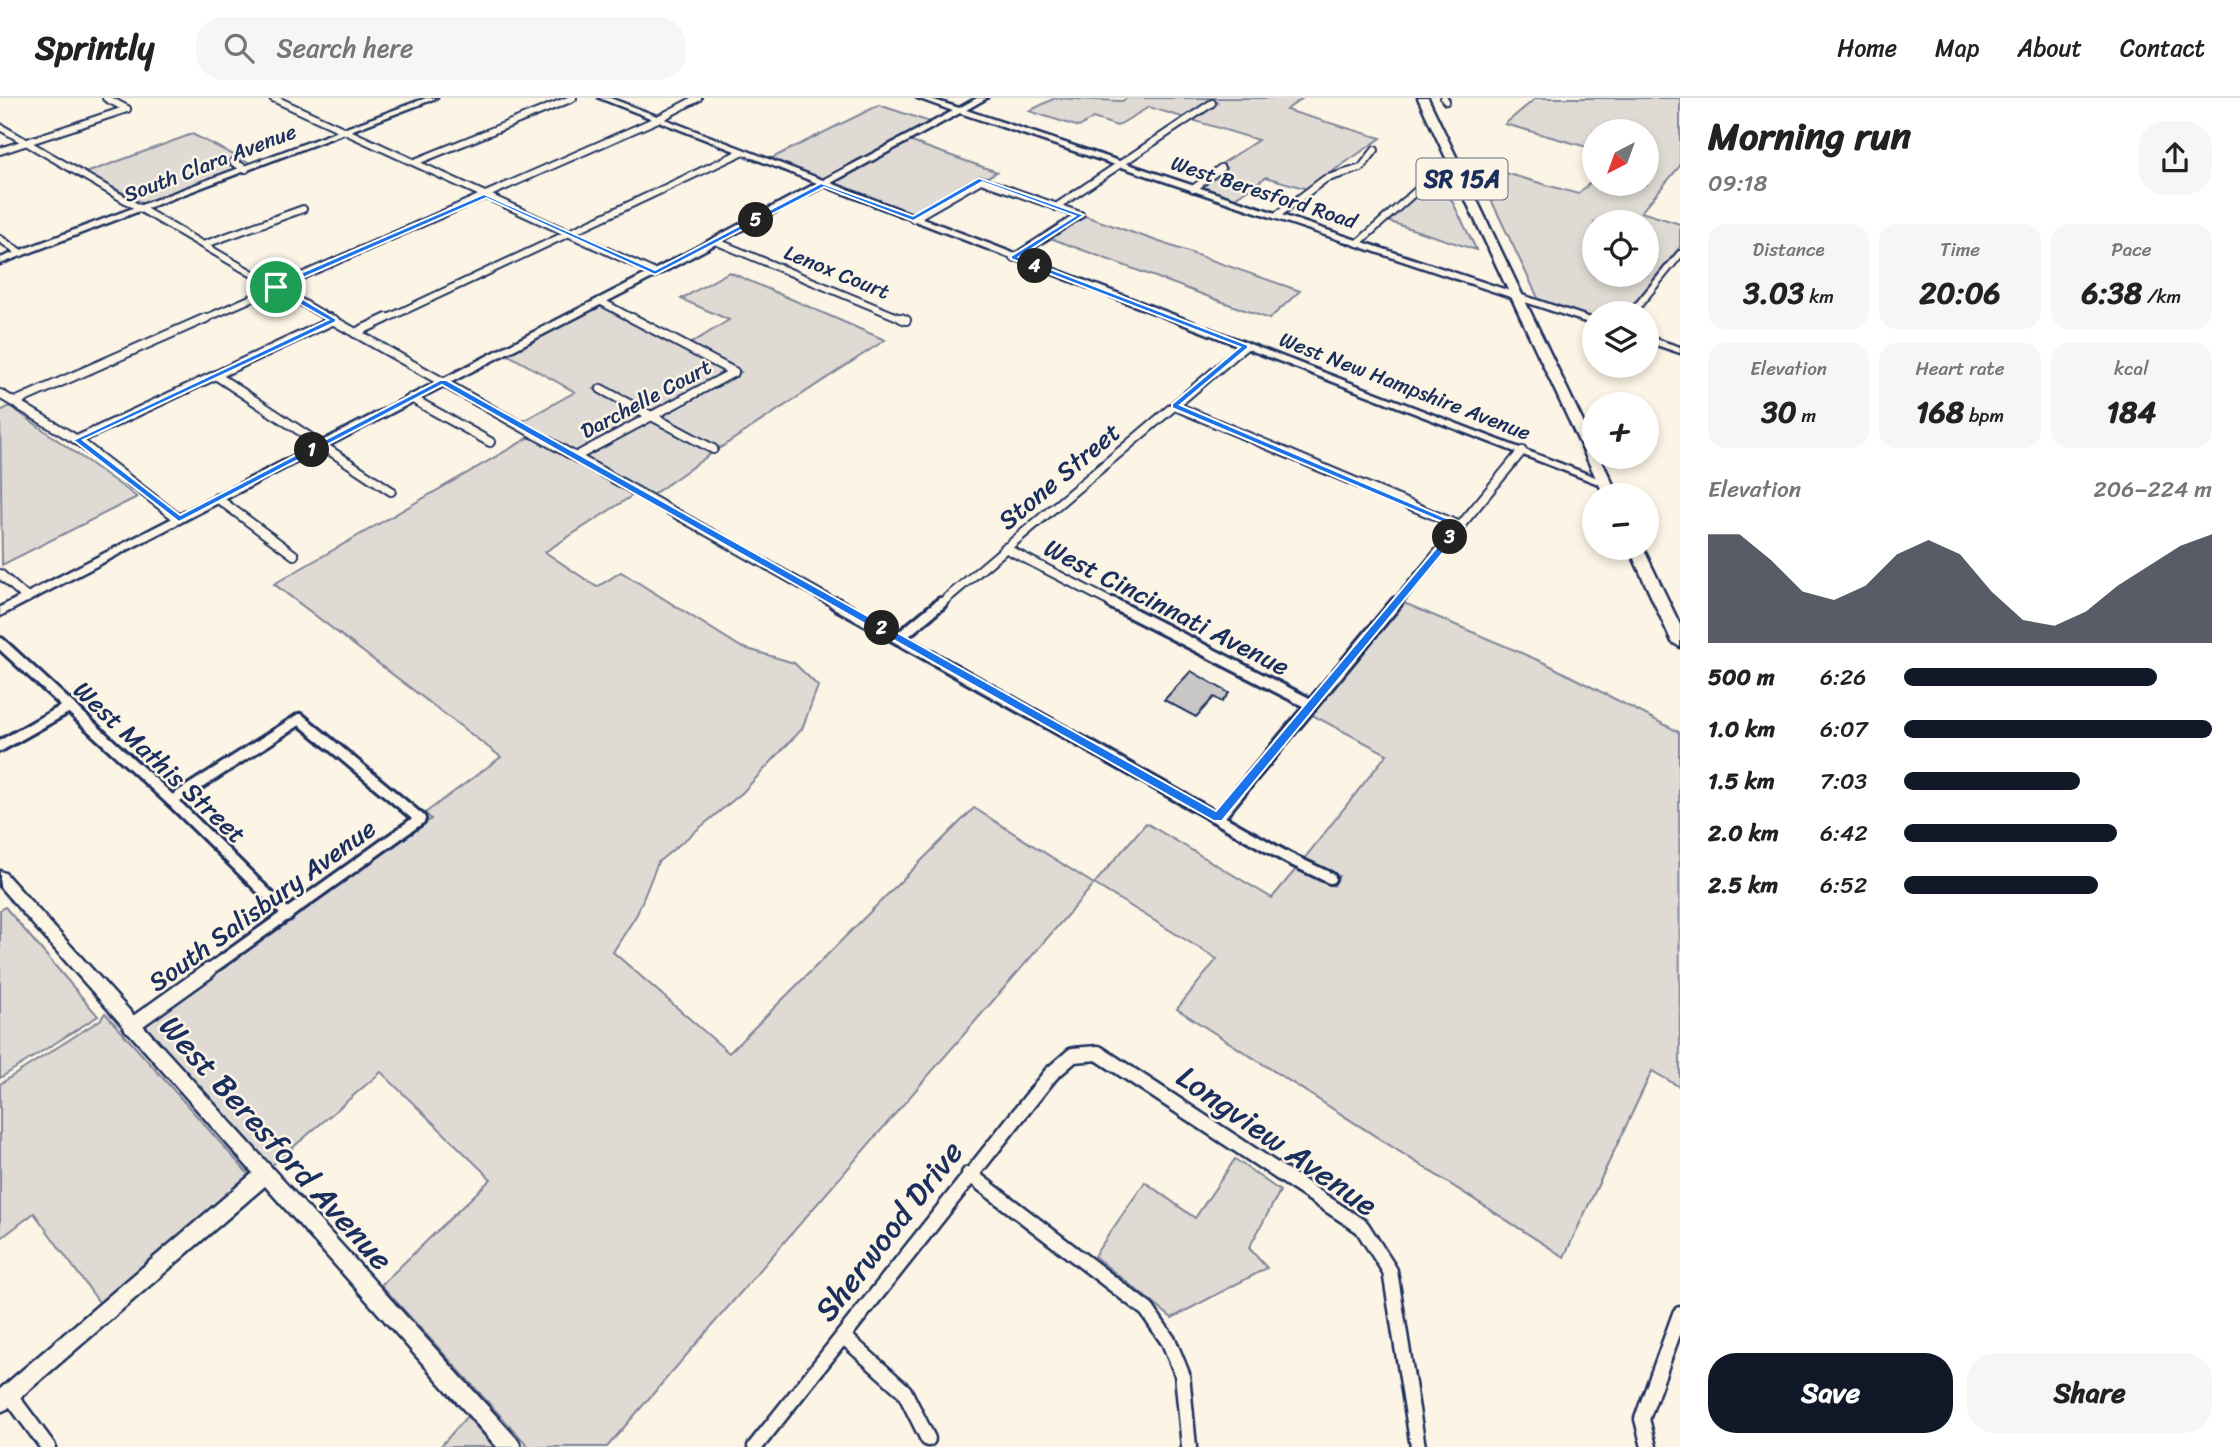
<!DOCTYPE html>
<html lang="en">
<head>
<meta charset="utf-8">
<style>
	:root { --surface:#fff; --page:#f6f6f6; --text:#222; --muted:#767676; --line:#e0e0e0; --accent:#111827 }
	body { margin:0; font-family:Sriracha,sans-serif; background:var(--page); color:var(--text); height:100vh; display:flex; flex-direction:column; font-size:26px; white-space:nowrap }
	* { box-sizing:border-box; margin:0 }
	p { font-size:23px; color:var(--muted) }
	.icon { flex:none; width:38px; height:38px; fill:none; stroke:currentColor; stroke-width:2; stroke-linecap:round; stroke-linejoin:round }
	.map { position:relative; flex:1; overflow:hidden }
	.details { display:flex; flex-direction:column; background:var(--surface); width:560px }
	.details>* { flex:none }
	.needle { width:46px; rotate:221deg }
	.buttons { position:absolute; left:1582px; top:21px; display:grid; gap:14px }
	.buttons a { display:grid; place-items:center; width:77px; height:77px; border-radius:50%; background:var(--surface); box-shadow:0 4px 10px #0003; font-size:35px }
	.pin { position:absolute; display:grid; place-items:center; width:60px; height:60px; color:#fff; margin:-30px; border:4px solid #fff; border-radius:50%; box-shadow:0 2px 7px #0007 }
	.km { position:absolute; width:35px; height:35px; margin:-18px; border-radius:50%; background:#222; color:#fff; font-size:19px; line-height:35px; text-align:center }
	.round { display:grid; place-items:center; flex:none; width:74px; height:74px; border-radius:28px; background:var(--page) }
	.headline { display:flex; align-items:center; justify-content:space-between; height:119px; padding:0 28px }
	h1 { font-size:38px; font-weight:700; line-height:52px }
	.stats { display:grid; grid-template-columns:repeat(3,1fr); gap:10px; height:119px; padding:7px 28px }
	.stats div { display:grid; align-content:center; border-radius:18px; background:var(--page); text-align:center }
	.stats b { font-size:30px; font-weight:700 }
	.stats small { font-size:19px; font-weight:400 }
	.stats p { font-size:19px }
	.chart { height:196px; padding:14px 28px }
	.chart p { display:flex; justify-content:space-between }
	.chart svg { width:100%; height:126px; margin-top:7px; fill:var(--accent); opacity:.7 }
	.action { display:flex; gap:14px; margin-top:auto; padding:14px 28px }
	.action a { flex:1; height:80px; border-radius:28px; background:var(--accent); color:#fff; font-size:28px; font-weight:700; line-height:80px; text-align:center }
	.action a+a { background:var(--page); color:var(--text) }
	ul { padding:0 28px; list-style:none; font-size:23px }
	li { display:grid; grid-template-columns:112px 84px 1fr; align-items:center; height:52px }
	li i { height:18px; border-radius:9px; background:var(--accent) }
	header { display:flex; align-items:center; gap:42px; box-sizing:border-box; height:98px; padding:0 35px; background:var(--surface); border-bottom:2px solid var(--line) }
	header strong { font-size:33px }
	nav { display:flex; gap:38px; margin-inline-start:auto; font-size:24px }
	.search { width:490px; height:63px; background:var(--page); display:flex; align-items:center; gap:18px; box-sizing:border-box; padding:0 24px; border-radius:28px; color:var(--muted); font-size:26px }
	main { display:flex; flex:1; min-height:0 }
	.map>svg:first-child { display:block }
	.green { fill:#dfdbd4; stroke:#7d8599; stroke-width:2; fill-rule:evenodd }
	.building { fill:#c8c7c6; stroke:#1b2f5e; stroke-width:2 }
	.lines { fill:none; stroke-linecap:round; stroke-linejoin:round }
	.minor-far3-casing { stroke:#1b2f5e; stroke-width:10 }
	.minor-far2-casing { stroke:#1b2f5e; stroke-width:12 }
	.minor-far1-casing { stroke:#1b2f5e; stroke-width:16 }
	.minor-casing { stroke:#1b2f5e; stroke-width:19 }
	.tertiary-casing { stroke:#1b2f5e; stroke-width:5 }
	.trunk-casing { stroke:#1b2f5e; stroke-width:5 }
	.minor-far3 { stroke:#fcf5e5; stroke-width:6 }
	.minor-far2 { stroke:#fcf5e5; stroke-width:8 }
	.minor-far1 { stroke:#fcf5e5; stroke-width:10 }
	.minor { stroke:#fcf5e5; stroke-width:14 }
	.tertiary { fill:#fcf5e5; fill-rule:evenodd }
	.trunk { fill:#fcf5e5; fill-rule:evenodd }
	.route { fill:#1a73e8; stroke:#fff; stroke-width:2; fill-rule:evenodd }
	.labels { text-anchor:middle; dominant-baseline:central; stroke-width:5; stroke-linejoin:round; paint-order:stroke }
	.far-street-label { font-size:21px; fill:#1b2f5e; stroke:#fcf5e5 }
	.shield { fill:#fcf5e5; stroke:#5e6a86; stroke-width:2 }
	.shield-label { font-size:24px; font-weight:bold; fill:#1b2f5e }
	.street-label { font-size:26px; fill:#1b2f5e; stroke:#fcf5e5 }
	.near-street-label { font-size:32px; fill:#1b2f5e; stroke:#fcf5e5 }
</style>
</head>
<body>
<header>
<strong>Sprintly</strong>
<div class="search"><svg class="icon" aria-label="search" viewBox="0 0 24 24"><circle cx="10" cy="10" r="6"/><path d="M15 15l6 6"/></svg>Search here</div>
<nav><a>Home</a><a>Map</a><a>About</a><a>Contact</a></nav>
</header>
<main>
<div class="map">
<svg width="1680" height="1349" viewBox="0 0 1680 1349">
	<rect width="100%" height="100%" fill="#fcf5e5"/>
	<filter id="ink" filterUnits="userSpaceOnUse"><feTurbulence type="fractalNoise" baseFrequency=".0143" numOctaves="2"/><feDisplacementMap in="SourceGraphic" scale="14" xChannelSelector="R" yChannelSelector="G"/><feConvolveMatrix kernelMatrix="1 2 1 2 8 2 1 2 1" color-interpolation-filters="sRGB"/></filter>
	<g filter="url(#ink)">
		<g class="green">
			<polygon points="1055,0 1122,3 1127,0 1303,0 1286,12 1381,40 1307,91 1266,79 1232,102 1199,90 1226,70 1220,67 1258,42 1192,22 1217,5 1211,3 1185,20 1149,9 1117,28 1093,20 1079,29 1029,13"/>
			<path d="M 1536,0 L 1680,0 L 1680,68 L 1641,114 L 1680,126 L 1680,149 L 1626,215 L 1594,215 L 1594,221 L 1540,204 L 1474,66 L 1578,96 L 1594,81 L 1594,86 L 1647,86 L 1647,33 L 1594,33 L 1594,51 L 1505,26 ZM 1594,124 L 1647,124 L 1647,177 L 1594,177 Z"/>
			<polygon points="879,7 933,25 824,84 768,62"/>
			<polygon points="192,36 252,66 144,106 86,75"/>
			<polygon points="909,43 997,74 913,118 830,86"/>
			<polygon points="1438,75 1474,147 1476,152 1387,123"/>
			<polygon points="1085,118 1300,193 1269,221 1050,140"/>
			<polygon points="729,174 885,242 720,350 658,316 741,274 690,246 729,222 681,201"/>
			<polygon points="599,207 727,274 652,312 601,287 594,291 643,317 576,354 521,324 575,294 505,255"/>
			<polygon points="10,308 137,399 2,467 0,313"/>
			<polygon points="650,321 712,355 652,397 583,358"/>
			<polygon points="530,339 633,397 545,454 597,489 621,474 741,549 794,565 818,588 802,631 742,695 658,764 637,816 613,854 729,955 974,710 1094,786 1146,725 1272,800 1296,771 1334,788 1339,778 1304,761 1387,656 1310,616 1402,504 1547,566 1679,634 1680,989 1652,973 1564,1159 1177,911 1217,861 1094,786 607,1349 529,1349 381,1187 491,1081 381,974 271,1068 143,927 431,721 425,715 501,659 274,486"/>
			<polygon points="5,809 98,918 0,980 0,812"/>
			<polygon points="105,915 251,1079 101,1207 34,1115 0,1141 0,986 100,922"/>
			<polygon points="1235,1061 1280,1093 1249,1150 1267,1170 1172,1220 1094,1158 1145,1084 1195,1120"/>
			<polygon points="467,1318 494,1349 440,1349"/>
		</g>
		<polygon class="building" points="1191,573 1229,595 1222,604 1214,599 1196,619 1164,602"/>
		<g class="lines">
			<defs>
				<g id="minor-far3">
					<polyline points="106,0 127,11"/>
					<polyline points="273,0 655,175"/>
					<polyline points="1444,0 1446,3"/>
					<polyline points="0,29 332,222"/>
					<polyline points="0,53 127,11"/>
					<polyline points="233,64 246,71"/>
					<polyline points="415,64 573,0"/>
					<polyline points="1193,91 1221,70"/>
					<polyline points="1056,109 1212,5"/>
					<polyline points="1276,118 1325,81 1361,70 1375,52"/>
					<polyline points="913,121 981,82 1080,117"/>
					<polyline points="0,141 21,155"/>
					<polyline points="715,143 905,222"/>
					<polyline points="1358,145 1423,87"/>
					<polyline points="203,147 303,111"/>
					<polyline points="1013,160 1080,117"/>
					<polyline points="600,203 635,222"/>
					<polyline points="1632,215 1680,156"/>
					<polyline points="202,222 658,21 698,0"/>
					<polyline points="384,222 742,54"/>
				</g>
				<g id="minor-far2">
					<polyline points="329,220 838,507"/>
					<polyline points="632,220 734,274"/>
					<polyline points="901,220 906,222"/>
					<polyline points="355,235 387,220"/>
					<polyline points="217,278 391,393"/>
					<polyline points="601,291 713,351"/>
					<polyline points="0,296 77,342 179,421"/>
					<polyline points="411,300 490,344"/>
					<polyline points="15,304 206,220"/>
					<polyline points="1175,308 1460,428"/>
					<polyline points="77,342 334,222"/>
					<polyline points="575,359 734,274"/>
					<polyline points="217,400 294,457"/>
					<polyline points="1005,450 1116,507"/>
					<polyline points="0,476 27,500"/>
					<polyline points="939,507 1245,248"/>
					<polyline points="1395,507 1522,353"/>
				</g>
				<g id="minor-far1">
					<polyline points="835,505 1288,760 1330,780"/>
					<polyline points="1112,505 1310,606"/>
					<polyline points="899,540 941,505"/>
					<polyline points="0,545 172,703 288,817"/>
					<polyline points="0,648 69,609"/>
					<polyline points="172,703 300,621 420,721 205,875"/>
					<polyline points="1218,720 1396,505"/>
				</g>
				<g id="minor">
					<polyline points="131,928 208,873"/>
					<polyline points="969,1076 1147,1212 1169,1244 1182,1276 1189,1349"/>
					<polyline points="843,1238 904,1293 928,1341"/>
					<polyline points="9,1296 48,1349"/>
					<polyline points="755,1349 1051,976 1073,957 1098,955 1362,1129 1390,1173 1418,1349"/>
					<polyline points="1649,1349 1642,1321 1680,1216"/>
				</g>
				<g id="tertiary">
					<polygon points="426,0 437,0 0,166 0,160"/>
					<polygon points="599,0 610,0 823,82 953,13 917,0 928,0 959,10 977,0 987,0 966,12 1594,221 1594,227 1591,226 960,15 831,85 1611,385 1605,388 1601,387 824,88 658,177 0,518 0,509 652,173 817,85"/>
					<polygon points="1647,238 1680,249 1680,255 1647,244"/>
					<polygon points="0,773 5,775 518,1342 521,1349 497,1349 265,1088 7,1311 0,1314 0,1291 253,1075 0,789"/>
				</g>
				<g id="trunk">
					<polygon points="1418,0 1428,0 1594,347 1594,359 1600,359 1618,397 1604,397"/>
					<polygon points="1629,450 1643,450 1680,527 1680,549 1672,544"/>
				</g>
			</defs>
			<use href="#minor-far3" class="minor-far3-casing"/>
			<use href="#minor-far2" class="minor-far2-casing"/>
			<use href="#minor-far1" class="minor-far1-casing"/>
			<use href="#minor" class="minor-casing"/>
			<use href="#tertiary" class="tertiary-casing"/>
			<use href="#trunk" class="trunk-casing"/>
			<use href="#minor-far3" class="minor-far3"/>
			<use href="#minor-far2" class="minor-far2"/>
			<use href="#minor-far1" class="minor-far1"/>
			<use href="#minor" class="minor"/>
			<use href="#tertiary" class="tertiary"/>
			<use href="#trunk" class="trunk"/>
		</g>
	</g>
	<path class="route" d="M 979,80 L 1084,117 L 1019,159 L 1248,247 L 1248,250 L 1180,307 L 1465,428 L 1222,723 L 1214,723 L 442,287 L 179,424 L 73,342 L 328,222 L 273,191 L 273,187 L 484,96 L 655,172 L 821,85 L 913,118 ZM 982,84 L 1075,118 L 1011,158 L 1011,161 L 1240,249 L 1172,306 L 1172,310 L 1454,429 L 1216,713 L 446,282 L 440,282 L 180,417 L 83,342 L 336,224 L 336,221 L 282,189 L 486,100 L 655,177 L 824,89 L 913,123 Z"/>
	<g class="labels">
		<g class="far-street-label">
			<text transform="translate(210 65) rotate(-21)">South Clara Avenue</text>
			<text transform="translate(1264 94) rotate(18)">West Beresford Road</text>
			<text transform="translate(837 174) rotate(22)">Lenox Court</text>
			<text transform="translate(1405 288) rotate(21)">West New Hampshire Avenue</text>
			<text transform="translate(646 301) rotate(-28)">Darchelle Court</text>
		</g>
		<rect class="shield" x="1416.5" y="60.5" width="91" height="41" rx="5"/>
		<g class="shield-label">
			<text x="1462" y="81">SR 15A</text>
		</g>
		<g class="street-label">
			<text transform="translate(1059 378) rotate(-40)">Stone Street</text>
			<text transform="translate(1167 509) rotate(27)">West Cincinnati Avenue</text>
			<text transform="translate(160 664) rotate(43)">West Mathis Street</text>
			<text transform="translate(262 807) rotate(-36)">South Salisbury Avenue</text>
		</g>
		<g class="near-street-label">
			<text transform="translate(1277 1043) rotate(35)">Longview Avenue</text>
			<text transform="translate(276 1045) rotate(48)">West Beresford Avenue</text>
			<text transform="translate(889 1133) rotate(-52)">Sherwood Drive</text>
		</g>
	</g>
</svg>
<div class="buttons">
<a><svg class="needle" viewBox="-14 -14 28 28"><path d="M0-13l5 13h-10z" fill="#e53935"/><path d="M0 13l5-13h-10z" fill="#767676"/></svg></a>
<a><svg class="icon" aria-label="locate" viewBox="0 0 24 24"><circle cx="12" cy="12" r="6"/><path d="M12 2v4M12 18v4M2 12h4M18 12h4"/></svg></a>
<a><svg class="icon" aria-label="layers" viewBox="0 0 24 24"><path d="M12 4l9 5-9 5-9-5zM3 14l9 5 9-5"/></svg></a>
<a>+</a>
<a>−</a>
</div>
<div class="pin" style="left:276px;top:189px;background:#1e9e55"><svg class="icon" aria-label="arrive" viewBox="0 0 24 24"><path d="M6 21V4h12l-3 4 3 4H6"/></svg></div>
<b class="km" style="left:312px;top:352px">1</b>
<b class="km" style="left:882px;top:530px">2</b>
<b class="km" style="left:1450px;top:439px">3</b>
<b class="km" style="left:1035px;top:168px">4</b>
<b class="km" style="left:756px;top:122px">5</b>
</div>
<section class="details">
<div class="headline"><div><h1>Morning run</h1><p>09:18</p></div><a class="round"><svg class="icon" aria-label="share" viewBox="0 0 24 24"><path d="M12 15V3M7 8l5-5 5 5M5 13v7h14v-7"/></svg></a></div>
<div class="stats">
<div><p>Distance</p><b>3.03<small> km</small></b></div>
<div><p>Time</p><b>20:06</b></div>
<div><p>Pace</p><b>6:38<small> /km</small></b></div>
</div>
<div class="stats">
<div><p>Elevation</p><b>30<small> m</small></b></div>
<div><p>Heart rate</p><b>168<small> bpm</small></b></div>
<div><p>kcal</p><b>184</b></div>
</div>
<div class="chart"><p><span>Elevation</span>206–224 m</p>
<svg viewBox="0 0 160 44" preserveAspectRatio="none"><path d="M0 44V6L10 6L20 15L30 26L40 29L50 24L60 13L70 8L80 13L90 26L100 36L110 38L120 33L130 24L140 17L150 10L160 6V44z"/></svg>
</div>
<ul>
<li><b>500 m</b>6:26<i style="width:82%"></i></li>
<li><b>1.0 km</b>6:07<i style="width:100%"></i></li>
<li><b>1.5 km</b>7:03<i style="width:57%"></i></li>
<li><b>2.0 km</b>6:42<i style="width:69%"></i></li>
<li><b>2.5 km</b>6:52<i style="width:63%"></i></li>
</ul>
<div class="action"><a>Save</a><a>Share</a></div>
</section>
</main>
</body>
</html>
